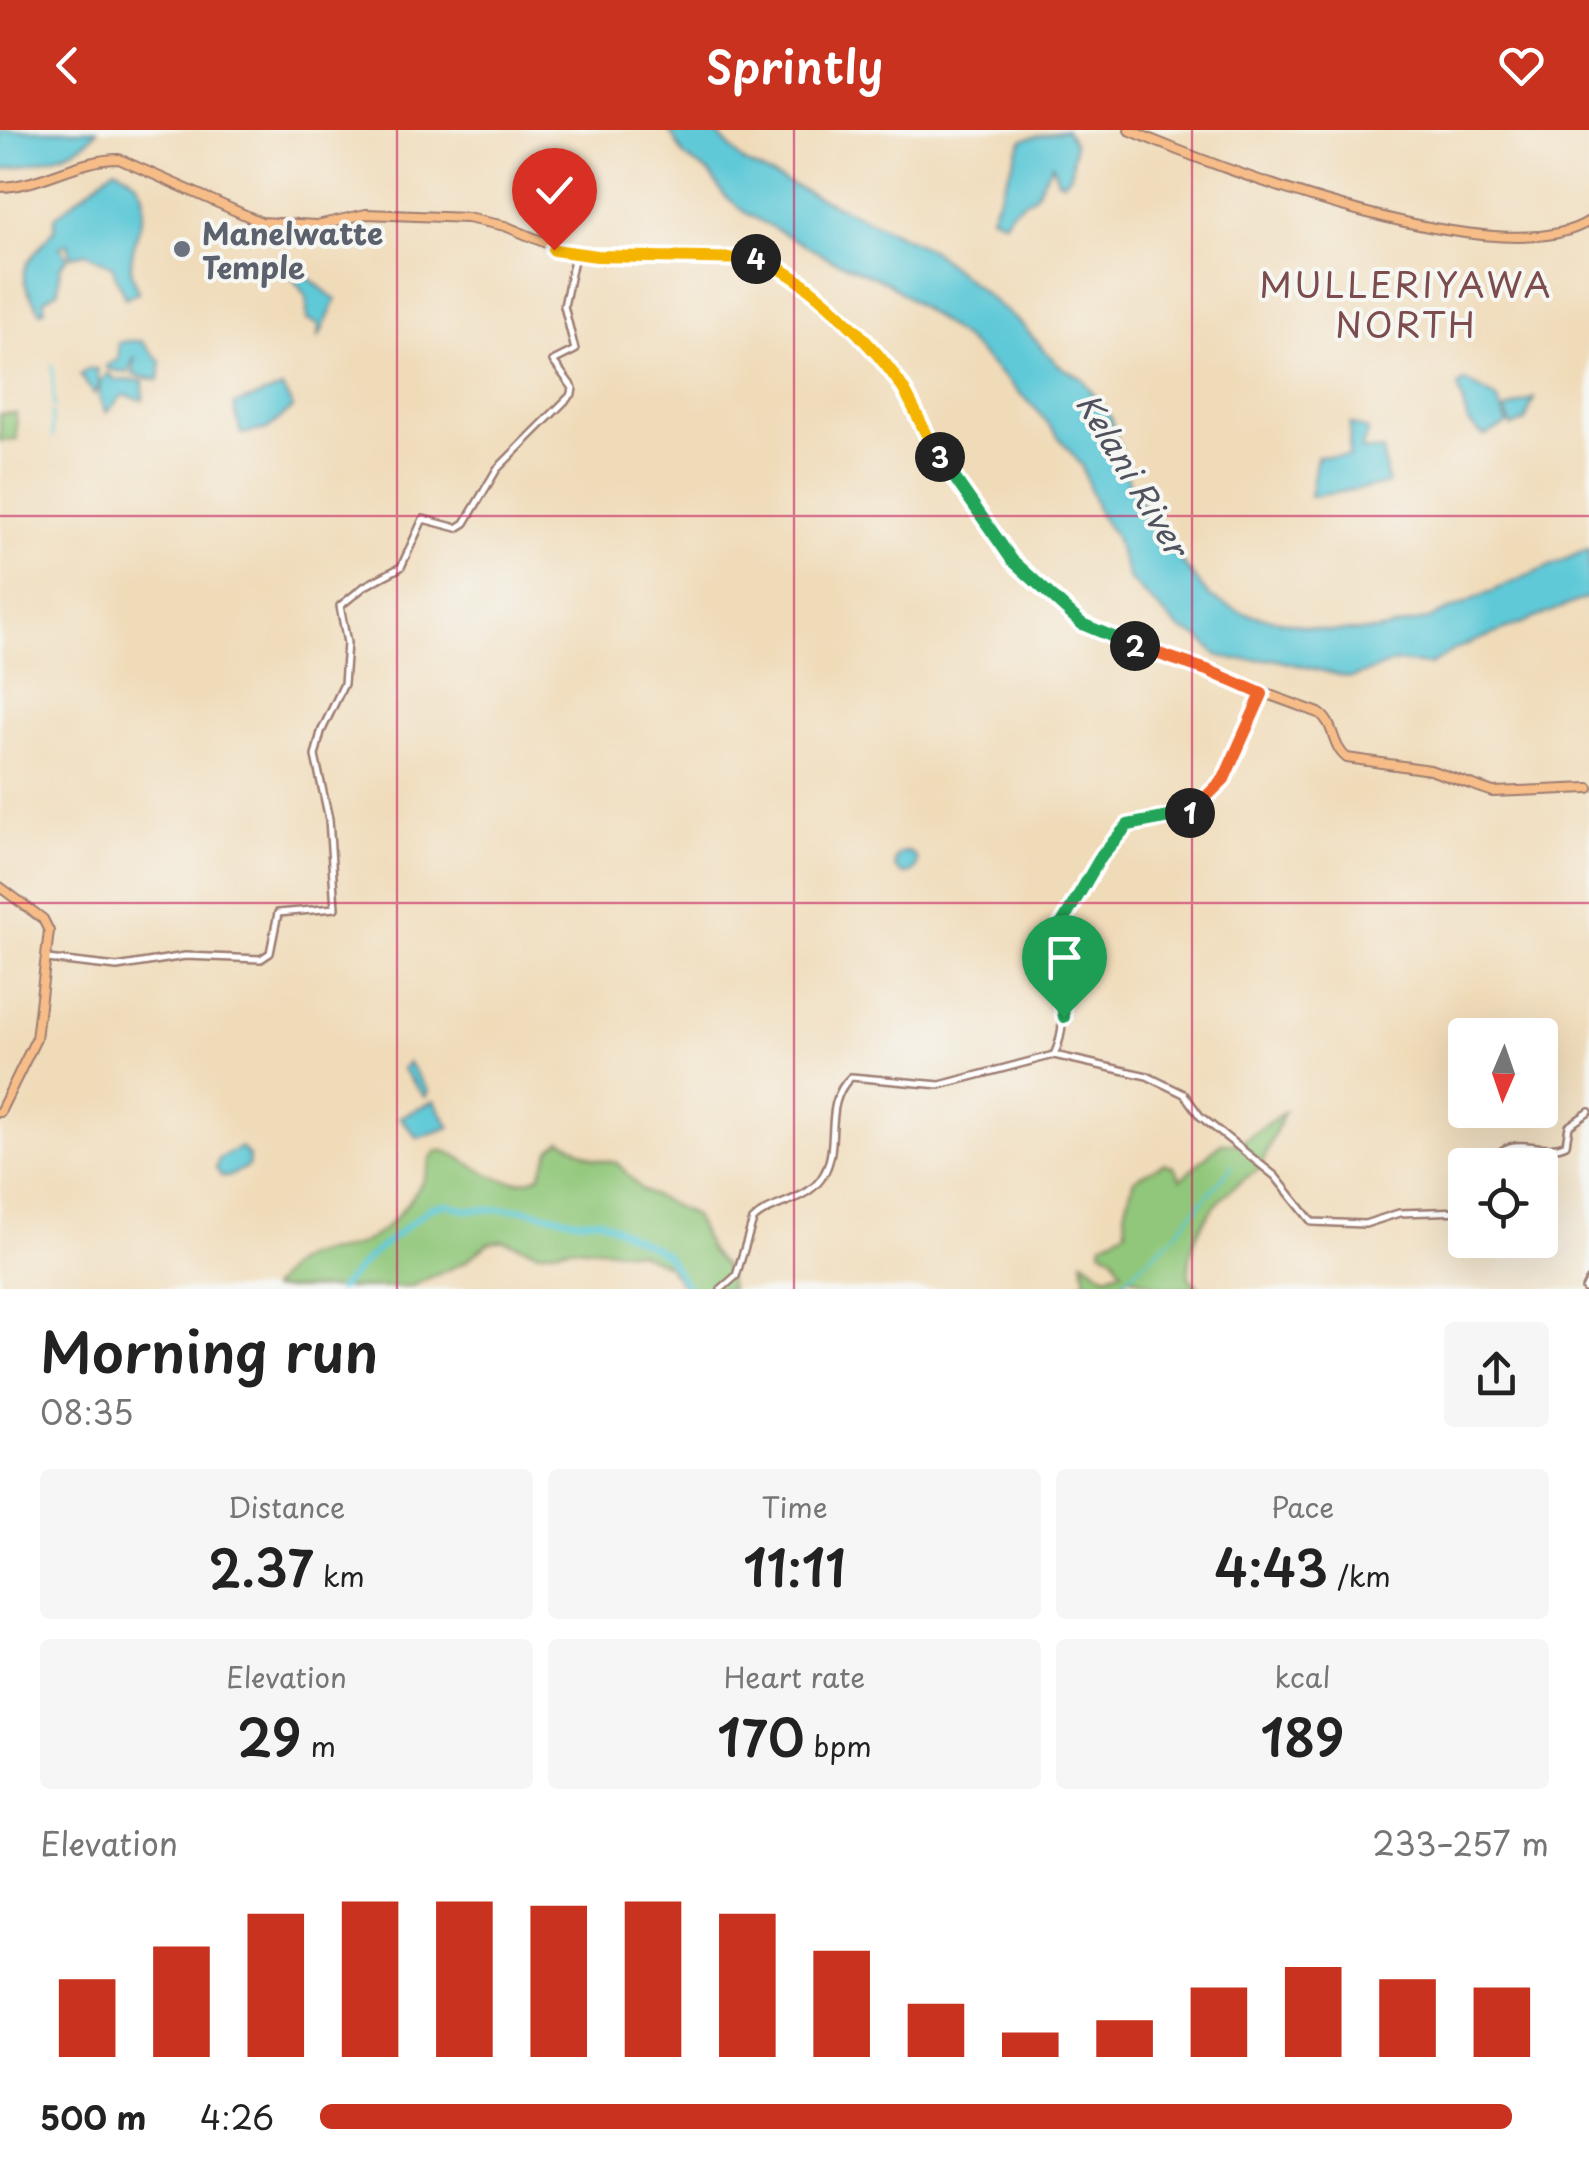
<!DOCTYPE html>
<html lang="en">
<head>
<meta charset="utf-8">
<style>
	:root { --surface:#fff; --page:#f6f6f6; --text:#222; --muted:#767676; --accent:#c8321e }
	body { margin:0; font-family:"Playpen Sans",sans-serif; background:var(--page); color:var(--text); height:100vh; display:flex; flex-direction:column; font-size:38px; white-space:nowrap }
	* { box-sizing:border-box; margin:0 }
	p { font-size:32px; color:var(--muted) }
	.icon { flex:none; width:55px; height:55px; fill:none; stroke:currentColor; stroke-width:2; stroke-linecap:round; stroke-linejoin:round }
	.map { position:relative; height:1159px; overflow:hidden }
	.side { display:flex; flex-direction:column; background:var(--surface); flex:1 }
	.side>* { flex:none }
	.needle { width:65px; rotate:182deg }
	.tools { position:absolute; left:1448px; top:888px; display:grid; gap:20px }
	.tools a { display:grid; place-items:center; width:110px; height:110px; border-radius:10px; background:var(--surface); box-shadow:0 10px 40px #0002; font-size:50px }
	.pin { position:absolute; display:grid; place-items:center; width:85px; height:85px; color:#fff; margin:-102px -42px; border-radius:50% 50% 50% 0; rotate:-45deg; box-shadow:0 0 10px #0007 }
	.pin .icon { rotate:45deg }
	.km { position:absolute; width:50px; height:50px; margin:-25px; border-radius:50%; background:#222; color:#fff; font-size:28px; line-height:50px; text-align:center }
	.round { display:grid; place-items:center; flex:none; width:105px; height:105px; border-radius:10px; background:var(--page) }
	.summary { display:flex; align-items:center; justify-content:space-between; height:170px; padding:0 40px }
	h1 { font-size:55px; font-weight:600; line-height:75px }
	.metrics { display:grid; grid-template-columns:repeat(3,1fr); gap:15px; height:170px; padding:10px 40px }
	.metrics div { display:grid; align-content:center; border-radius:10px; background:var(--page); text-align:center }
	.metrics b { font-size:50px; font-weight:600 }
	.metrics small { font-size:28px; font-weight:400 }
	.metrics p { font-size:28px }
	.chart { height:280px; padding:20px 40px }
	.chart p { display:flex; justify-content:space-between }
	.chart svg { width:100%; height:180px; margin-top:10px; stroke:var(--accent); stroke-width:6 }
	ul { padding:0 40px; list-style:none; font-size:32px }
	li { display:grid; grid-template-columns:160px 120px 1fr; align-items:center; height:75px }
	li i { height:25px; border-radius:12px; background:var(--accent) }
	header { display:flex; justify-content:space-between; align-items:center; height:130px; padding:0 40px; background:var(--accent); color:#fff; font-size:45px; font-weight:600 }
	.map>svg:first-child { display:block }
	.green { fill:#91c77a; stroke:#6e7352; stroke-width:2.5 }
	.water { fill:#5ec9d7; stroke:#547481; stroke-width:2.5 }
	.lines { fill:none; stroke-linecap:round; stroke-linejoin:round }
	.stream { stroke:#5ec9d7; stroke-width:2.5 }
	.river { stroke:#5ec9d7; stroke-width:6 }
	.minor-casing { stroke:#9d7d72; stroke-width:10 }
	.major-casing { stroke:#9d7d72; stroke-width:12 }
	.minor { stroke:#fff; stroke-width:5 }
	.major { stroke:#f7bd88; stroke-width:8 }
	.split-1-casing { stroke:#fff; stroke-width:20 }
	.split-2-casing { stroke:#fff; stroke-width:20 }
	.split-3-casing { stroke:#fff; stroke-width:20 }
	.split-4-casing { stroke:#fff; stroke-width:20 }
	.split-5-casing { stroke:#fff; stroke-width:20 }
	.split-1 { stroke:#22a559; stroke-width:12 }
	.split-2 { stroke:#f0652b; stroke-width:12 }
	.split-3 { stroke:#22a559; stroke-width:12 }
	.split-4 { stroke:#f5b400; stroke-width:12 }
	.split-5 { stroke:#f5b400; stroke-width:12 }
	.grid { fill:none; stroke:#c2185b; stroke-width:2.5; stroke-opacity:0.55 }
	.worship-dot { fill:#6b7280; stroke:#f6f6f2; stroke-width:4 }
	.labels { text-anchor:middle; dominant-baseline:central; stroke-width:8; stroke-linejoin:round; paint-order:stroke }
	.worship-label { font-size:30px; font-weight:bold; fill:#5b616d; stroke:#f6f6f2; text-anchor:start }
	.water-label { font-size:32px; font-style:italic; fill:#50525f; stroke:#f6f6f2 }
	.quarter-label { font-size:35px; letter-spacing:2.5px; fill:#7d4c4c; stroke:#f6f6f2 }
</style>
</head>
<body>
<header><svg class="icon" aria-label="back" viewBox="0 0 24 24"><path d="M15 5l-7 7 7 7"/></svg>Sprintly<svg class="icon" aria-label="heart" viewBox="0 0 24 24"><path d="M12 20l-8-8c-3-5 5-10 8-4 3-6 11-1 8 4z"/></svg></header>
<div class="map">
<svg width="1589" height="1159" viewBox="0 0 1589 1159">
	<rect width="100%" height="100%" fill="#f6f6f2"/>
	<filter id="ink" filterUnits="userSpaceOnUse"><feTurbulence type="fractalNoise" baseFrequency=".01" numOctaves="2"/><feDisplacementMap in="SourceGraphic" scale="20" xChannelSelector="R" yChannelSelector="G"/><feConvolveMatrix kernelMatrix="1 2 1 2 8 2 1 2 1" color-interpolation-filters="sRGB"/></filter>
	<filter id="wash" filterUnits="userSpaceOnUse"><feTurbulence type="fractalNoise" baseFrequency=".0048" numOctaves="4" result="noise"/><feDisplacementMap in="SourceGraphic" scale="40" xChannelSelector="R" yChannelSelector="G"/><feGaussianBlur stdDeviation="2.25" result="paint"/><feColorMatrix in="noise" values="0 0 0 0 0 0 0 0 0 0 0 0 0 0 0 0 0 1.4 0 .05"/><feComposite in="paint" operator="in"/></filter>
	<g filter="url(#wash)">
		<rect width="100%" height="100%" fill="#f0dbb9"/>
		<g class="green">
			<polygon points="16,283 17,310 0,311 0,284"/>
			<path d="M 1284,982 L 1259,1040 C 1219,1062 1187,1100 1189,1148 L 1201,1159 L 1165,1159 L 1128,1146 L 1121,1159 L 1068,1159 L 1086,1152 L 1083,1130 L 1106,1146 L 1122,1140 L 1112,1125 L 1101,1119 L 1102,1113 L 1126,1100 L 1125,1081 L 1134,1049 L 1164,1033 L 1174,1037 L 1181,1049 L 1221,1013 L 1240,1013 Z"/>
			<path d="M 562,1010 L 595,1029 L 617,1033 L 642,1060 L 694,1086 L 710,1121 L 725,1137 L 731,1159 L 685,1159 L 667,1135 L 638,1122 L 572,1117 L 539,1122 L 503,1110 L 488,1113 L 465,1132 L 410,1157 L 271,1159 C 310,1103 327,1136 374,1106 C 392,1095 413,1068 424,1049 C 428,1042 429,1026 436,1022 C 454,1011 498,1071 540,1045 L 551,1018 Z"/>
		</g>
		<g class="water">
			<path d="M 0,0 L 97,0 C 82,25 31,34 5,39 L 0,38 Z"/>
			<polygon points="669,0 713,0 745,33 932,120 1022,195 1057,234 1082,249 1111,288 1129,352 1165,411 1210,467 1243,483 1327,501 1376,501 1426,490 1589,419 1589,467 1455,519 1430,535 1396,532 1351,548 1273,529 1235,530 1217,525 1199,507 1179,499 1129,449 1114,404 1099,385 1082,336 1036,279 967,211 888,153 829,128 746,83 724,65 710,44 685,27"/>
			<polygon points="1066,0 1074,14 1071,44 1063,52 1058,50 1052,34 1035,65 1011,81 1005,92 991,86 1023,9"/>
			<path d="M 115,38 C 170,61 129,101 131,138 C 132,146 136,155 138,162 L 125,168 L 112,136 L 86,123 L 71,126 L 68,113 L 60,117 L 68,127 L 60,137 L 58,161 L 44,170 L 45,179 L 41,182 C 9,137 27,136 55,99 L 55,87 Z"/>
			<polygon points="287,130 336,170 318,209 319,194 307,190 307,168 283,134"/>
			<polygon points="127,211 141,211 161,232 159,250 133,245 135,226 128,243 108,239 106,236 119,229 118,213"/>
			<polygon points="88,239 97,239 99,253 108,243 116,250 143,251 143,270 123,265 106,283 99,268 100,254 94,264 80,245"/>
			<polygon points="1466,251 1497,269 1508,294 1484,306 1468,292 1458,256"/>
			<polygon points="282,258 293,278 267,299 241,304 234,275"/>
			<polygon points="1534,268 1525,291 1512,297 1505,280"/>
			<polygon points="1350,294 1368,300 1361,320 1382,320 1388,354 1310,367 1317,326 1349,327"/>
			<circle cx="906" cy="733" r="11"/>
			<polygon points="408,932 428,961 425,967 402,939"/>
			<polygon points="434,971 450,997 418,1008 400,987"/>
			<polygon points="241,1017 249,1027 248,1036 228,1047 221,1046 216,1038 219,1029"/>
		</g>
		<g class="lines">
			<g class="stream">
				<polyline points="52,235 54,277"/>
				<polyline points="52,282 53,307"/>
				<polyline points="1115,1159 1171,1108 1233,1035"/>
			</g>
			<polyline class="river" points="339,1159 370,1126 431,1077 446,1074 467,1080 522,1079 580,1091 599,1089 666,1124 688,1159"/>
		</g>
	</g>
	<g filter="url(#ink)">
		<g class="lines">
			<defs>
				<g id="minor">
					<polyline points="47,829 117,837 185,826 261,829 270,823 278,783 335,778 329,689 315,626 321,602 344,554 347,513 340,476 365,456 401,437 423,389 457,398 465,393 497,339 572,264 573,258 553,231 575,220 564,176 575,125"/>
					<polyline points="1054,925 1147,946 1184,964 1200,986 1275,1046 1312,1092 1365,1094 1399,1083 1465,1081"/>
					<path d="M 1054,925 C 1074,883 1051,842 1061,798 C 1066,775 1086,751 1098,731 C 1140,666 1151,707 1193,681 C 1224,663 1247,597 1262,564"/>
					<path d="M 1491,1035 C 1507,999 1541,1027 1566,1014 L 1569,996 L 1589,982"/>
					<path d="M 721,1159 L 736,1146 L 753,1090 C 774,1070 809,1072 824,1044 C 841,1014 822,974 851,947 L 940,955 L 1054,925"/>
					<polyline points="1585,1159 1589,1151"/>
				</g>
				<g id="major">
					<path d="M 1129,0 C 1219,39 1503,147 1589,91"/>
					<path d="M 0,57 C 42,56 77,29 119,29 L 261,92 L 317,95 L 366,84 L 467,88 L 505,96 L 575,125 L 746,127 L 781,136 L 819,166 L 896,249 L 928,309 L 1001,418 L 1072,485 L 1100,503 L 1319,583 C 1335,593 1331,616 1347,628 L 1430,640 L 1493,662 L 1589,658"/>
					<polyline points="0,757 43,789 49,801 36,909 0,982"/>
				</g>
			</defs>
			<use href="#minor" class="minor-casing"/>
			<use href="#major" class="major-casing"/>
			<use href="#minor" class="minor"/>
			<use href="#major" class="major"/>
		</g>
	</g>
	<g class="lines" filter="url(#ink)">
		<defs>
			<polyline id="split-1" points="1064,887 1058,849 1061,795 1102,725 1128,695 1190,683"/>
			<polyline id="split-2" points="1135,516 1207,540 1262,564 1224,649 1190,683"/>
			<polyline id="split-3" points="940,327 1012,430 1082,494 1135,516"/>
			<path id="split-4" d="M 756,129 C 802,140 879,219 904,260 C 917,282 925,306 940,327"/>
			<polyline id="split-5" points="554,120 597,126 756,129"/>
		</defs>
		<use href="#split-1" class="split-1-casing"/>
		<use href="#split-2" class="split-2-casing"/>
		<use href="#split-3" class="split-3-casing"/>
		<use href="#split-4" class="split-4-casing"/>
		<use href="#split-5" class="split-5-casing"/>
		<use href="#split-1" class="split-1"/>
		<use href="#split-2" class="split-2"/>
		<use href="#split-3" class="split-3"/>
		<use href="#split-4" class="split-4"/>
		<use href="#split-5" class="split-5"/>
	</g>
	<path class="grid" d="M 397,0 L 397,1159M 794,0 L 794,1159M 1192,0 L 1192,1159M 0,386 L 1589,386M 0,773 L 1589,773"/>
	<circle class="worship-dot" cx="182" cy="119" r="10"/>
	<g class="labels">
		<g class="worship-label">
			<text x="202" y="102">Manelwatte<tspan x="202" dy="34">Temple</tspan></text>
		</g>
		<g class="water-label">
			<text transform="translate(1133 344) rotate(59)">Kelani River</text>
		</g>
		<g class="quarter-label">
			<text x="1406" y="153">MULLERIYAWA<tspan x="1406" dy="40">NORTH</tspan></text>
		</g>
	</g>
</svg>
<div class="tools">
<a><svg class="needle" viewBox="-14 -14 28 28"><path d="M0-13l5 13h-10z" fill="#e53935"/><path d="M0 13l5-13h-10z" fill="#767676"/></svg></a>
<a><svg class="icon" aria-label="locate" viewBox="0 0 24 24"><circle cx="12" cy="12" r="6"/><path d="M12 2v4M12 18v4M2 12h4M18 12h4"/></svg></a>
</div>
<div class="pin" style="left:1064px;top:887px;background:#1e9e55"><svg class="icon" aria-label="arrive" viewBox="0 0 24 24"><path d="M6 21V4h12l-3 4 3 4H6"/></svg></div>
<div class="pin" style="left:554px;top:120px;background:#d93025"><svg class="icon" aria-label="check" viewBox="0 0 24 24"><path d="M5 12l5 5 9-10"/></svg></div>
<b class="km" style="left:1190px;top:683px">1</b>
<b class="km" style="left:1135px;top:516px">2</b>
<b class="km" style="left:940px;top:327px">3</b>
<b class="km" style="left:756px;top:129px">4</b>
</div>
<section class="side">
<div class="summary"><div><h1>Morning run</h1><p>08:35</p></div><a class="round"><svg class="icon" aria-label="share" viewBox="0 0 24 24"><path d="M12 15V3M7 8l5-5 5 5M5 13v7h14v-7"/></svg></a></div>
<div class="metrics">
<div><p>Distance</p><b>2.37<small> km</small></b></div>
<div><p>Time</p><b>11:11</b></div>
<div><p>Pace</p><b>4:43<small> /km</small></b></div>
</div>
<div class="metrics">
<div><p>Elevation</p><b>29<small> m</small></b></div>
<div><p>Heart rate</p><b>170<small> bpm</small></b></div>
<div><p>kcal</p><b>189</b></div>
</div>
<div class="chart"><p><span>Elevation</span>233–257 m</p>
<svg viewBox="0 0 160 44" preserveAspectRatio="none"><path d="M5 44V25M15 44V17M25 44V9M35 44V6M45 44V6M55 44V7M65 44V6M75 44V9M85 44V18M95 44V31M105 44V38M115 44V35M125 44V27M135 44V22M145 44V25M155 44V27"/></svg>
</div>
<ul>
<li><b>500 m</b>4:26<i style="width:97%"></i></li>
</ul>
</section>
</body>
</html>
